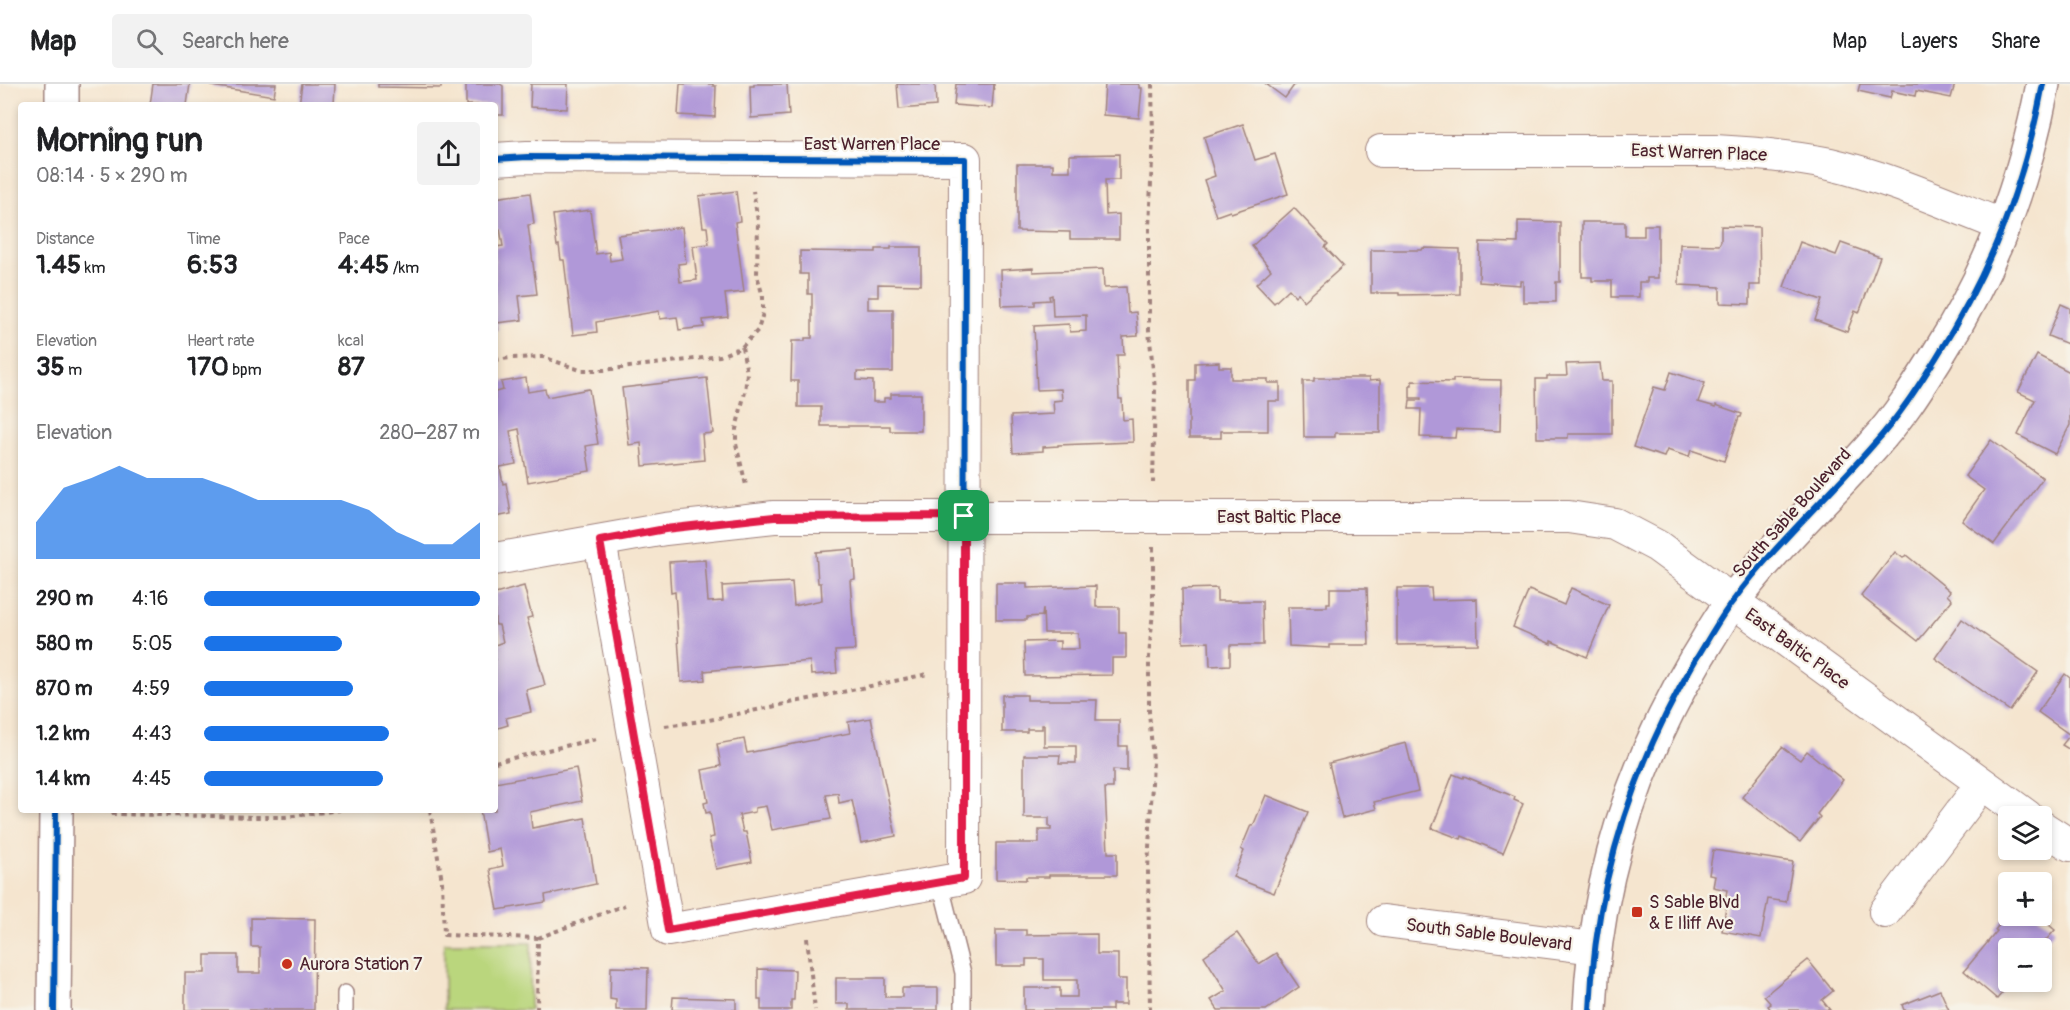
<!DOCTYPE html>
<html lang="en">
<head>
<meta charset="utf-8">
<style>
	:root { --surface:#fff; --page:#f2f2f2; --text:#202124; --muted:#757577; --line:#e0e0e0; --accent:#1a73e8 }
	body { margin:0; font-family:Pangolin,sans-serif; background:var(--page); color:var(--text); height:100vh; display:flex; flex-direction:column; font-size:22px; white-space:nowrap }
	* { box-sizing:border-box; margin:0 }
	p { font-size:20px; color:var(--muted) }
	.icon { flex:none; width:33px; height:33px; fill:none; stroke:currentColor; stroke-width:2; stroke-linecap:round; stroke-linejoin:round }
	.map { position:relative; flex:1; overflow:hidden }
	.drawer { position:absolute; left:18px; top:18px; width:480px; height:711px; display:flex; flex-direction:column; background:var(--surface); border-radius:6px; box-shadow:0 3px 9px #0003 }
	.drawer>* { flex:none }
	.fabs { position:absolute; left:1998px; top:722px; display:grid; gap:12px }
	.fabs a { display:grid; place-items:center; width:54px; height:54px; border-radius:6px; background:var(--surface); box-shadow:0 3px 9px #0003; font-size:30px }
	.pin { position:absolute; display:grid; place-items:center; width:51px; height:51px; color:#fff; margin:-26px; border-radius:12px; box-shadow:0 3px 9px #0006 }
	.round { display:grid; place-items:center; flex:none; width:63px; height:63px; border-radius:6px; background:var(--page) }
	.head { display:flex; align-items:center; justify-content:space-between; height:102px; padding:0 18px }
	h1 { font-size:33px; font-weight:700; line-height:45px }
	.figures { display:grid; grid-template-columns:repeat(3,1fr); gap:9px; height:102px; padding:6px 18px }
	.figures div { display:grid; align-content:center }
	.figures b { font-size:26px; font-weight:700 }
	.figures small { font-size:16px; font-weight:400 }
	.figures p { font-size:16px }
	.chart { height:168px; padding:12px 18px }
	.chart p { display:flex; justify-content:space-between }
	.chart svg { width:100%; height:108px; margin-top:6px; fill:var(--accent); opacity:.7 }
	ul { padding:0 18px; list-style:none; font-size:20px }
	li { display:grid; grid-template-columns:96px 72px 1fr; align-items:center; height:45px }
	li i { height:15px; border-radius:8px; background:var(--accent) }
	header { display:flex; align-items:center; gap:36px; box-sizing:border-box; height:84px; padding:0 30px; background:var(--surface); border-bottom:2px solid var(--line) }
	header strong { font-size:28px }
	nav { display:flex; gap:33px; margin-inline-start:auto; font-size:21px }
	.search { width:420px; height:54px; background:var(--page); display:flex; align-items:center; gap:15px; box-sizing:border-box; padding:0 21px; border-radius:6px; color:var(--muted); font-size:22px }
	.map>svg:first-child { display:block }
	.green { fill:#bad67d; stroke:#827a54; stroke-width:1.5 }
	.building { fill:#b098d8 }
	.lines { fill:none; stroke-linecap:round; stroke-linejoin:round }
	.lane-casing { stroke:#a0827d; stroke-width:18 }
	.street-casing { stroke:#a0827d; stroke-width:34 }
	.secondary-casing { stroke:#a0827d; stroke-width:36 }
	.path { stroke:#a0827d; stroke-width:4; stroke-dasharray:4.5 4.5; stroke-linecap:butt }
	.lane { stroke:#fff; stroke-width:15 }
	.street { stroke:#fff; stroke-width:32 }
	.secondary { stroke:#fff; stroke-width:33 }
	.cycleway-casing { stroke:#f7f3e8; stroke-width:10 }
	.cycleway { stroke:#0057b8; stroke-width:6 }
	.route-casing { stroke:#fff; stroke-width:12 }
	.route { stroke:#e11d48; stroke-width:8 }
	.poi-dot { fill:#c8321e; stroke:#f7f3e8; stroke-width:2 }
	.labels { text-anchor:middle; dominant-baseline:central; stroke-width:4.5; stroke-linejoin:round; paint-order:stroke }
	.street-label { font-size:18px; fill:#4a1f2b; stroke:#f7f3e8 }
	.poi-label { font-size:18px; fill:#4a1f2b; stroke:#f7f3e8; text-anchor:start }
</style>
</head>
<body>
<header>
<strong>Map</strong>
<div class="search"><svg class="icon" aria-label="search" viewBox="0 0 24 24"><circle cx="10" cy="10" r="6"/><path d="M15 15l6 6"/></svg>Search here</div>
<nav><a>Map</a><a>Layers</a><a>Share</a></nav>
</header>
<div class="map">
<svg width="2070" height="926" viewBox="0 0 2070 926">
	<rect width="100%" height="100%" fill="#f7f3e8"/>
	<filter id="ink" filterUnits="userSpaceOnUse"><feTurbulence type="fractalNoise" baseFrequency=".0167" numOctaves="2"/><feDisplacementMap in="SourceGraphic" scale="12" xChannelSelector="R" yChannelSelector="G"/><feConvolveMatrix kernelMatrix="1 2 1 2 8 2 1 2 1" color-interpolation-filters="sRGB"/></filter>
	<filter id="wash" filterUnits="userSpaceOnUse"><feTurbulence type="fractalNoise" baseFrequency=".008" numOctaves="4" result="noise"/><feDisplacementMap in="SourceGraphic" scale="24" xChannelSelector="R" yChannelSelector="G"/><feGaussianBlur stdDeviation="1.35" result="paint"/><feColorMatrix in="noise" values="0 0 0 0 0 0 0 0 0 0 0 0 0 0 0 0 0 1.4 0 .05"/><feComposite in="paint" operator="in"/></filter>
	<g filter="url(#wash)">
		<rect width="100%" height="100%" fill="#f5e5cf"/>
		<polygon class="green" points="444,859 531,859 530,926 444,926"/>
		<g id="blocks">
			<g class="building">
				<polygon points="153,0 190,0 187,21 150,21"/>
				<polygon points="212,0 276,0 274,12 212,2"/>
				<polygon points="302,0 335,0 334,21 299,21"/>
				<polygon points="378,0 441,0 441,4 378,3"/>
				<polygon points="466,0 500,0 503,2 503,31 495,31 495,21 466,21"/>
				<polygon points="531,0 568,0 567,25 530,23"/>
				<polygon points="680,0 713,0 713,2 716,2 715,33 678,31"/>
				<polygon points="754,0 787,0 789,31 751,34 750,2 754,2"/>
				<polygon points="897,0 935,0 936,22 899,25"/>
				<polygon points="956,0 994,0 992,24 954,21"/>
				<polygon points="1105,0 1139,0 1139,4 1142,4 1139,34 1103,31"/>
				<polygon points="1266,0 1295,0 1285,14"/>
				<polygon points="1860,0 1955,0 1951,14 1916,7 1915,12 1892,7 1890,14 1858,7"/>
				<polygon points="1243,40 1255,76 1275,70 1288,110 1231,129 1230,127 1216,132 1204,96 1215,92 1204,53"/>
				<polygon points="1119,70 1119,96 1105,96 1106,131 1119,130 1119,155 1070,155 1070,148 1017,147 1017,80 1053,80 1053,87 1070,87 1070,71"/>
				<polygon points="736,107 740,137 735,138 744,208 725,210 728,233 703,236 704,243 679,246 677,233 660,235 659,227 596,238 597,248 573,251 564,176 561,176 559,161 557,162 553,131 590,126 596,170 609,168 610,177 622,175 618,151 682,143 686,179 678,180 680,198 697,196 693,162 709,160 707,143 703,143 699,112"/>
				<polygon points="530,109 534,140 528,141 537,210 519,212 522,236 497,239 498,246 495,246 495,163 503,162 500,145 497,145 495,114"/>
				<polygon points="1294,124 1328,160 1325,163 1343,182 1304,217 1298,209 1295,212 1289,205 1274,219 1256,200 1271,186 1252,162"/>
				<polygon points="1518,137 1560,138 1560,198 1556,198 1556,218 1523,218 1523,197 1520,197 1520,201 1479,198 1480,158 1518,159"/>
				<polygon points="1582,138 1625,138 1625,152 1644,152 1644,141 1658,141 1658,194 1647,194 1647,198 1639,198 1639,213 1612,213 1612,197 1592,197 1592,193 1582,193"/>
				<polygon points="1721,142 1759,143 1760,201 1750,201 1750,220 1720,219 1720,203 1679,201 1680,160 1719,161 1721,157"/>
				<polygon points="1800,158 1836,171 1841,159 1880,173 1859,229 1855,227 1847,248 1815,236 1822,216 1784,203"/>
				<polygon points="891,163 921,163 921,201 878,200 878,213 868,213 868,225 893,225 893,288 857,288 857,296 873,297 873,318 884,318 884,314 891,314 891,310 921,310 921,347 890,347 890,342 821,342 821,323 798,323 798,297 791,297 792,257 805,257 805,254 812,254 812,210 808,210 808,190 800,190 800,167 876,168 876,165 891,165"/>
				<polygon points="1423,164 1460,165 1460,210 1399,211 1399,209 1371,209 1371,166 1422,166"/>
				<polygon points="1033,184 1033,188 1103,185 1104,204 1126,203 1128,229 1136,228 1138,252 1123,253 1124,271 1117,271 1119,315 1122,315 1123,336 1132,335 1133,358 1058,361 1058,362 1043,363 1043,367 1013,369 1011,332 1054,330 1053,317 1062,316 1061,305 1037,306 1034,242 1069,240 1070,248 1086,247 1086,231 1053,232 1052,211 1049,212 1050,216 1035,217 1035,221 1002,222 1001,186"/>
				<polygon points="2061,220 2070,224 2070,261 2048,252"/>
				<polygon points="2037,271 2070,288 2070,341 2055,370 2018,351 2035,316 2018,308"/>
				<polygon points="1219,278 1219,283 1231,283 1231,295 1268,295 1268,299 1280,299 1280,317 1268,317 1268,347 1221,347 1221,354 1189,354 1189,296 1195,296 1195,279"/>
				<polygon points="1600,279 1602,297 1612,297 1612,350 1568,350 1568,354 1537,354 1536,295 1547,295 1547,292 1567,292 1566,280"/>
				<polygon points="1671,288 1705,299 1698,318 1716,323 1716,321 1742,330 1741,333 1739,333 1724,377 1691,366 1689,373 1667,366 1664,373 1633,363 1654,303 1665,306"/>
				<polygon points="526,294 528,308 545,305 547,313 589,305 598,360 586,362 590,387 528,398 519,345 510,347 516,380 495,384 495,308 503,306 501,298"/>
				<polygon points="707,294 713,349 702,350 704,376 643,382 641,359 629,361 622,304"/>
				<polygon points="1314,294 1369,294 1369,297 1380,296 1380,349 1335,349 1335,353 1304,353 1303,297 1314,297"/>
				<polygon points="1453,295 1501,296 1500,347 1456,345 1455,354 1420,353 1421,325 1409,325 1410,316 1421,316 1421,314 1410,314 1410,301 1412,301 1412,297 1453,298"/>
				<polygon points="1991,356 2043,394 1994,460 1962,437 1984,406 1965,392"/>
				<polygon points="500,384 503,400 506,399 511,430 495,433 495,385"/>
				<polygon points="853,465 855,495 850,496 855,566 835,567 837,589 811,591 810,577 704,587 705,596 681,598 675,508 671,509 669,478 705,476 708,518 723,517 722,502 792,498 794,522 822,516 821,499 818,499 816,468"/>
				<polygon points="1895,468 1903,474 1906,471 1950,507 1947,511 1952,516 1918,557 1861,512"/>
				<polygon points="996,499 1027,499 1027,504 1096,502 1096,523 1119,523 1119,549 1126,549 1126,574 1112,574 1112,591 1025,592 1024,558 1060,557 1060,565 1079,565 1078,549 1044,549 1043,524 1042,532 1027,533 1027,536 996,536"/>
				<polygon points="524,502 532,533 527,534 545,601 526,606 531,628 506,634 508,641 495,645 495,561 503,558 499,541 496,541 495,538 495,510"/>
				<polygon points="1217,504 1217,517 1262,517 1263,561 1230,561 1230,581 1210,582 1209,558 1183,559 1182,505"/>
				<polygon points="1330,504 1367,504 1369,561 1330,561 1330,564 1289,562 1288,523 1327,523 1327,519 1330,519"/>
				<polygon points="1397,504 1431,504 1432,516 1477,515 1478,560 1397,561"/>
				<polygon points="1571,504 1609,521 1587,573 1551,557 1551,560 1513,543 1529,506 1564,521"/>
				<polygon points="1962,535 2038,588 2010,627 1935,574"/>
				<polygon points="2065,590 2070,594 2070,666 2062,661 2070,651 2038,628"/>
				<polygon points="1002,611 1027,611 1027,616 1097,616 1096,636 1119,636 1119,662 1127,662 1127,687 1113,686 1113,704 1105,704 1108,769 1117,769 1117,791 1049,791 1049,793 1026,793 1026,796 996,795 996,759 1039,759 1039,746 1051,746 1051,743 1049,743 1049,734 1024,734 1024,671 1060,671 1059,679 1076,679 1076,662 1044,662 1044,641 1042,641 1042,645 1027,645 1027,648 1002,648"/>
				<polygon points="871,634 896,752 861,759 852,716 839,719 838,709 826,711 831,735 772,746 766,722 755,724 755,728 739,731 743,748 746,748 752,778 716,785 709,754 714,753 710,728 706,729 704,719 708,718 702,686 721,682 717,660 744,655 747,669 850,649 848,638"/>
				<polygon points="1406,659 1418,707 1374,718 1376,725 1342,734 1329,679"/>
				<polygon points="1782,663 1800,676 1807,667 1843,696 1817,730 1820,733 1800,758 1742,713"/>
				<polygon points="576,684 582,717 530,728 532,744 585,734 596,800 545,811 546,818 498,826 490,785 503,782 500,765 487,768 480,726 495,726 495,699"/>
				<polygon points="1453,690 1463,694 1464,692 1515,713 1514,716 1523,720 1503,769 1462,752 1461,755 1432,744"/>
				<polygon points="1266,711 1308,728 1274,809 1233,793 1244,767 1241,765 1251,741 1253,742"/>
				<polygon points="1713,766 1793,778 1786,818 1768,815 1761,854 1722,847 1727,818 1725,818 1727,806 1713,803 1715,792 1709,791"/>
				<polygon points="2007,831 2037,831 2055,846 2039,864 2008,864 2008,897 2012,897 1997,915 1964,887 1997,847 1995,846"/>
				<polygon points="251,834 315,835 314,926 185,926 185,889 205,889 205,871 238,871 238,889 260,889 260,863 251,863"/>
				<polygon points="996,846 1026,846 1026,851 1097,850 1097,870 1118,870 1118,895 1126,895 1126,920 1112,920 1112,926 1024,926 1024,904 1060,904 1060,913 1077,913 1077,896 1044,896 1044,875 1026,875 1026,882 996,882"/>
				<polygon points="1237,849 1259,880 1276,869 1299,903 1266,926 1218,926 1211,916 1226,907 1204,872"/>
				<polygon points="1808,876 1833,907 1822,916 1830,926 1771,926 1768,922 1771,920 1764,912"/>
				<polygon points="611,883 648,884 647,926 616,926 616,916 610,915"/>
				<polygon points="758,885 795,886 794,916 791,916 791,926 761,926 761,916 758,916"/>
				<polygon points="836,894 885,894 885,913 902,913 902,904 938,904 938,926 849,926 849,920 836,920"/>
				<polygon points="1940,906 1949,926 1904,926 1902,921"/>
				<polygon points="673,913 736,915 736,926 672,926"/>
			</g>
		</g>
	</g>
	<g filter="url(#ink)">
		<use href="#blocks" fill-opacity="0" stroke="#a0827d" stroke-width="1.5"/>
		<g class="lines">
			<defs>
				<g id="lane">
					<polyline points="940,798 963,889 963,926"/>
					<polyline points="345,909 345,926"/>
				</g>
				<g id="street">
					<path d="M 1381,67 L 1715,67 C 1753,69 1792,72 1830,80 C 1890,94 1947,120 2004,142"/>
					<polyline points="495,75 527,73 965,75 964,794 668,846 600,457"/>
					<polyline points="495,475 665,445 774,433 1569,433 1615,440 1657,462 2027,732"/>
					<polyline points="2042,743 2070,761"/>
					<polyline points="1885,828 1982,700"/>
					<polyline points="1384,837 1594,864"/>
				</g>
				<g id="secondary">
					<polyline points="62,21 62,0"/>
					<polyline points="54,926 56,726"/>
					<path d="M 1590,926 C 1595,801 1632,683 1696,575 C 1708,556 1719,535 1733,517 C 1775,460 1828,413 1874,360 C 1898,334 1917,304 1936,274 C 1991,187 2024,101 2043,0"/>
				</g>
			</defs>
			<use href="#lane" class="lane-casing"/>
			<use href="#street" class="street-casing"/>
			<use href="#secondary" class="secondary-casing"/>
			<g class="path">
				<polyline points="1152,0 1153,54 1149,143 1149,247 1155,305 1153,399"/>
				<polyline points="742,263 747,289 745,308 736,345 736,360 746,401"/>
				<polyline points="495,276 511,274 543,273 580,286 604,286 720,272 742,263 758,246 763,229 763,213 757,191 758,137 753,107"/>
				<polyline points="665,642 709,636 928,590"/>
				<polyline points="495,678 600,654"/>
				<polyline points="103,726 115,730 256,733 285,733 340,726"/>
				<polyline points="430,726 442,797 444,851 538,854 537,926"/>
				<polyline points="538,854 625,821"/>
				<polyline points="807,854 815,926"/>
				<polyline points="1150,926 1148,786 1153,677 1149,628 1149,573 1153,526 1153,463"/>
			</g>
			<use href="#lane" class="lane"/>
			<use href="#street" class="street"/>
			<use href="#secondary" class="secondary"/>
			<defs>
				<g id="cycleway">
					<polyline points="495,75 527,73 965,75 964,794 668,846 600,457"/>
					<polyline points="54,926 56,726"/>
					<path d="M 1590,926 C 1595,801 1632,683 1696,575 C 1708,556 1719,535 1733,517 C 1775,460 1828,413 1874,360 C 1898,334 1917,304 1936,274 C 1991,187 2024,101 2043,0"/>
				</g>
			</defs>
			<use href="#cycleway" class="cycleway-casing"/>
			<use href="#cycleway" class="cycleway"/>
		</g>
	</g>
	<g class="lines" filter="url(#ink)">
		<defs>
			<polygon id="route" points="964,432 964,794 668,846 600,457 665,445 774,433"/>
		</defs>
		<use href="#route" class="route-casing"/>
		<use href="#route" class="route"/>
	</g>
	<g class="poi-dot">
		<rect x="1631" y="822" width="12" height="12" rx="3"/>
		<circle cx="287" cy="880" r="6"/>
	</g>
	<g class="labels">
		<g class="street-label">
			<text x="872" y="60">East Warren Place</text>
			<text transform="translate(1699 69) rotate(2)">East Warren Place</text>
			<text transform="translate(1792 429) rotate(-48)">South Sable Boulevard</text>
			<text x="1279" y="433">East Baltic Place</text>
			<text transform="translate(1797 565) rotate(36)">East Baltic Place</text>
			<text transform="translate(1489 851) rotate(7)">South Sable Boulevard</text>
		</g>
		<g class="poi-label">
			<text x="1649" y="818">S Sable Blvd<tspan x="1649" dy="21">&amp; E Iliff Ave</tspan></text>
			<text x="299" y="880">Aurora Station 7</text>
		</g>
	</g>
</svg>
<div class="fabs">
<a><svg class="icon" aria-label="layers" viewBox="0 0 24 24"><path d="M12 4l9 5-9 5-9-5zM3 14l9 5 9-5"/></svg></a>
<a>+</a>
<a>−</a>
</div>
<div class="pin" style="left:964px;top:432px;background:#1e9e55"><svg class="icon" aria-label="arrive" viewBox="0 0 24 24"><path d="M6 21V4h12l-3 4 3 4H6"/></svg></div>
<section class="drawer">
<div class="head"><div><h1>Morning run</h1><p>08:14 · 5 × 290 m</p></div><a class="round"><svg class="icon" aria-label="share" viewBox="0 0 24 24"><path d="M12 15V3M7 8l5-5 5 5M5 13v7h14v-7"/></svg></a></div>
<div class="figures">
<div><p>Distance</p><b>1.45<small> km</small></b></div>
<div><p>Time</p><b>6:53</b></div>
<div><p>Pace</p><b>4:45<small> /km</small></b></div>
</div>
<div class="figures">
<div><p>Elevation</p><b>35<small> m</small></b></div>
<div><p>Heart rate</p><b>170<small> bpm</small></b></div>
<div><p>kcal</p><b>87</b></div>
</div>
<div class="chart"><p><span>Elevation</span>280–287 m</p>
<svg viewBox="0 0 160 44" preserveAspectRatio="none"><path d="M0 44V29L10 15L20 11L30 6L40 11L50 11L60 11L70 15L80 20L90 20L100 20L110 20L120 24L130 33L140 38L150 38L160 29V44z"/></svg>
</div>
<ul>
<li><b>290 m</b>4:16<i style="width:100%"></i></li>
<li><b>580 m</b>5:05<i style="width:50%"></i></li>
<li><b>870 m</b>4:59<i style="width:54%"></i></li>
<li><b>1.2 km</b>4:43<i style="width:67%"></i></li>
<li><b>1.4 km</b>4:45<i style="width:65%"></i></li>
</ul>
</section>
</div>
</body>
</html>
